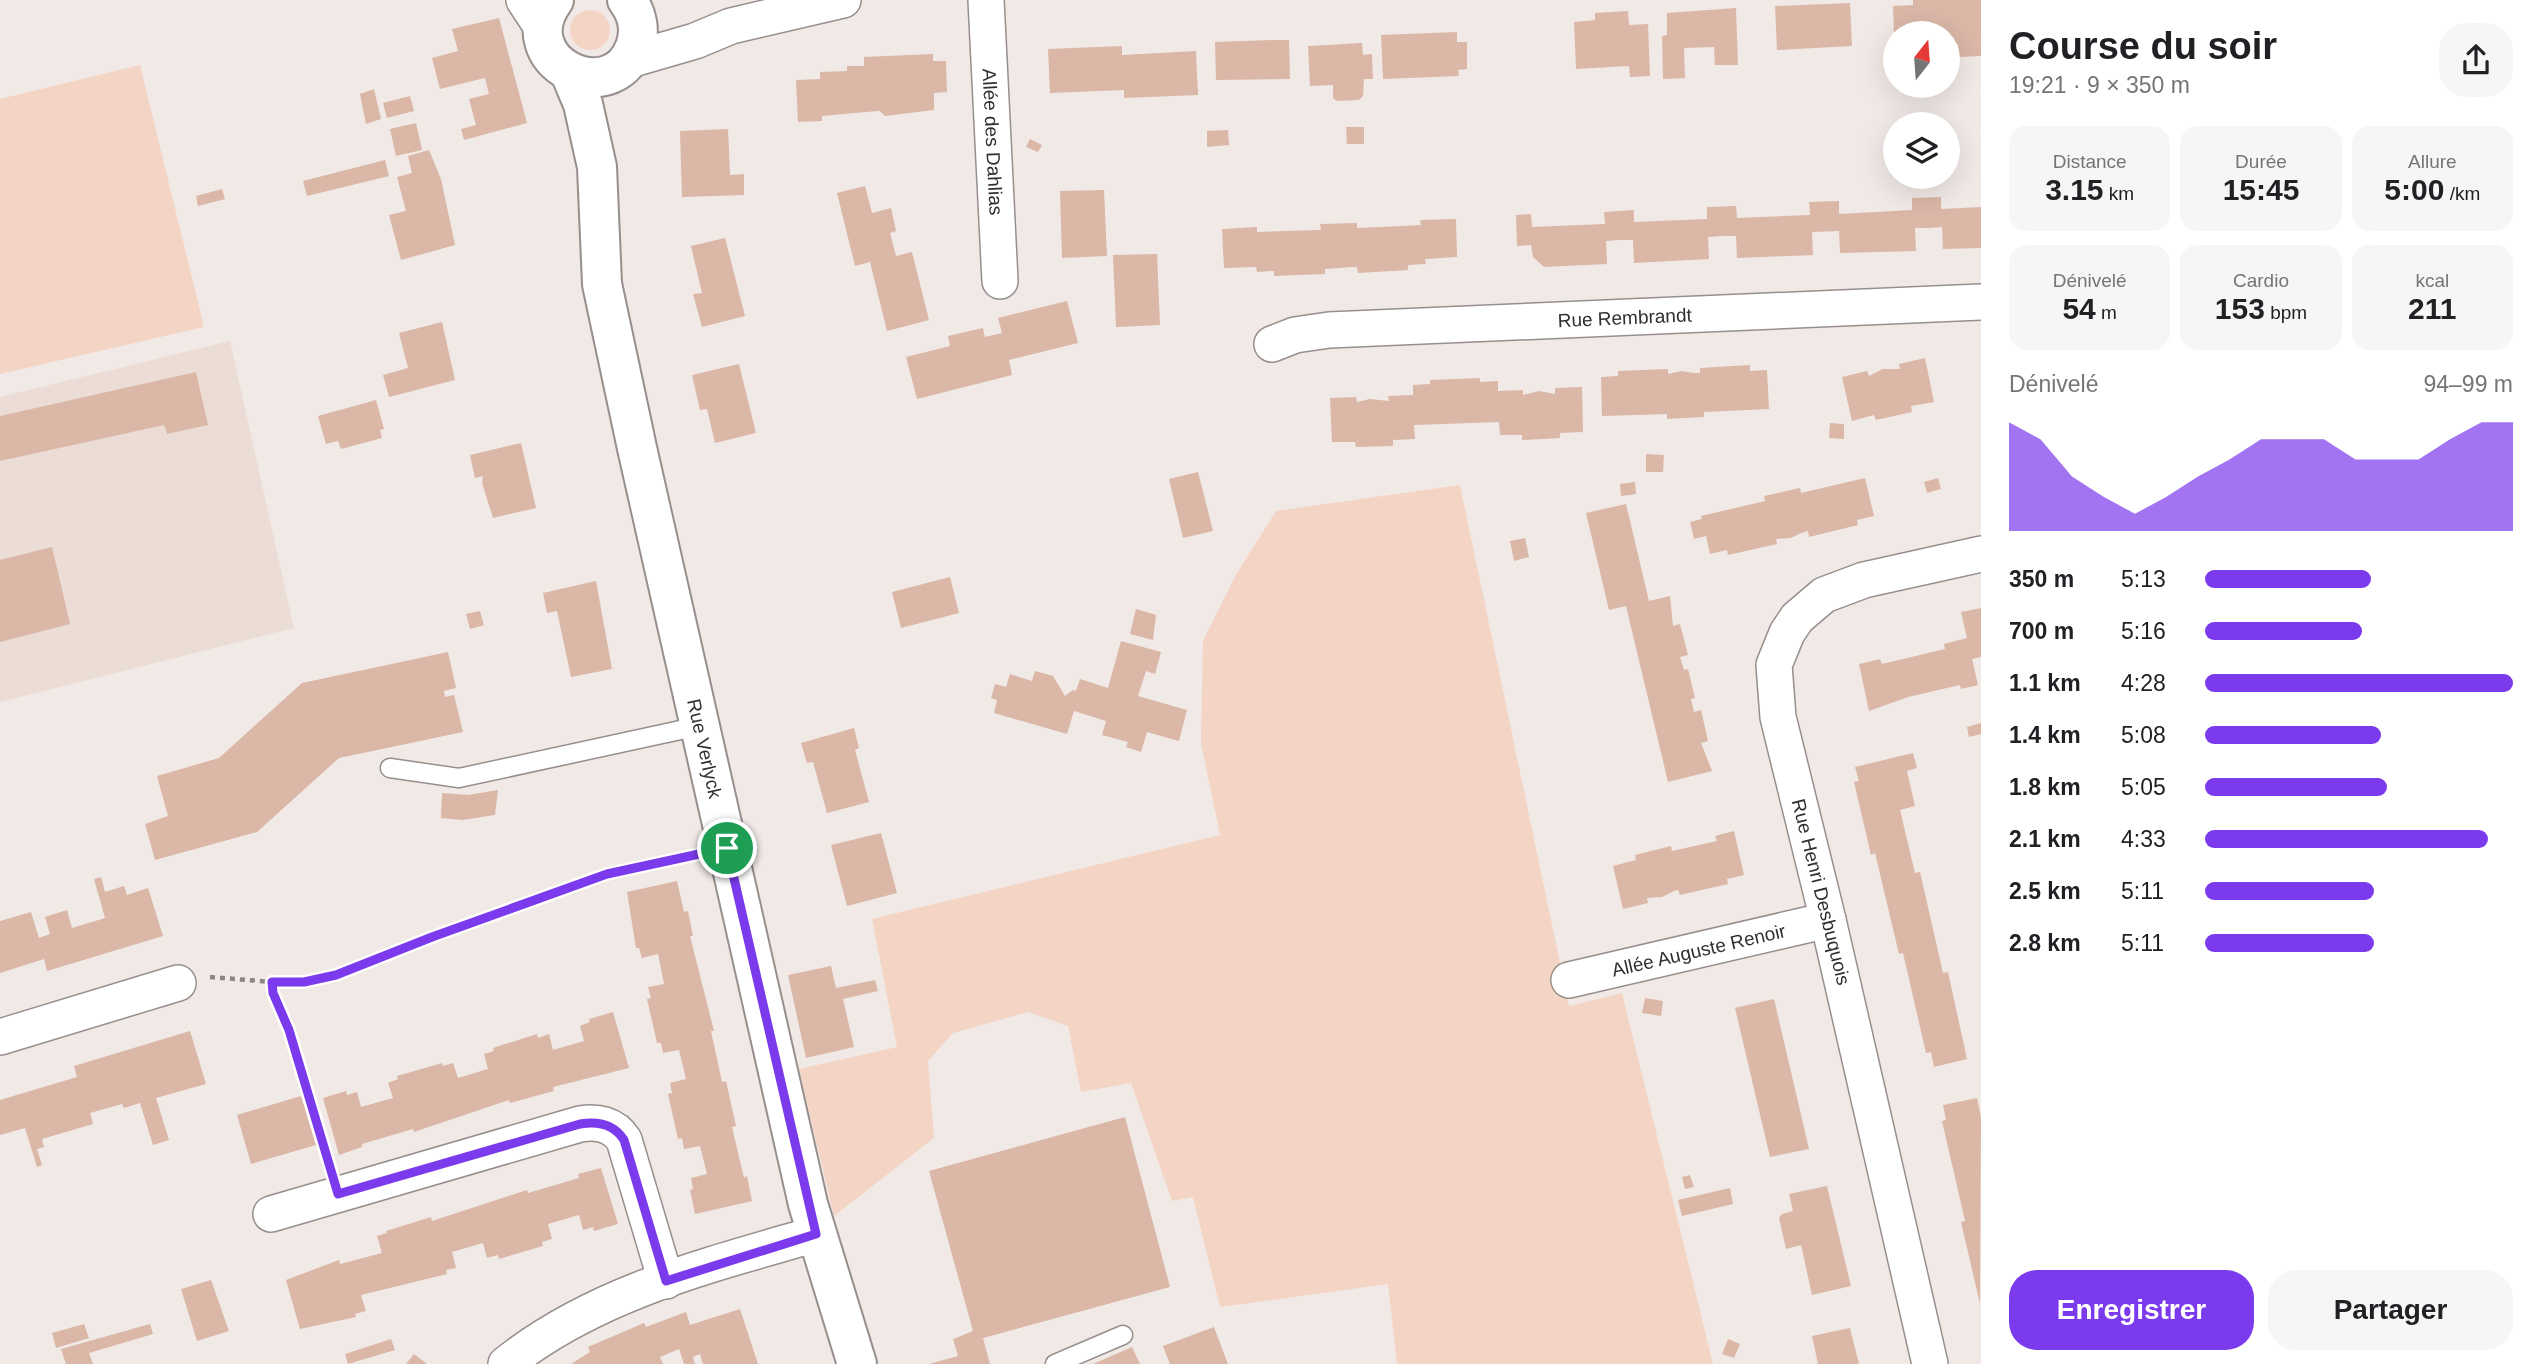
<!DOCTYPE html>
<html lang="fr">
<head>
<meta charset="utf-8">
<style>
	:root { --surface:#fff; --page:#f6f6f6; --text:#202124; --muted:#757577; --accent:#7c3aed }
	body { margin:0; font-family:Arial,sans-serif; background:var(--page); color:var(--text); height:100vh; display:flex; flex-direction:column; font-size:26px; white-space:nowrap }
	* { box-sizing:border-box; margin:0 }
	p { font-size:23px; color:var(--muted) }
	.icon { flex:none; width:38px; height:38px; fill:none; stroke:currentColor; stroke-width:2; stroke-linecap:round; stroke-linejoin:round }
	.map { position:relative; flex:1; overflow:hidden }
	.sheet { display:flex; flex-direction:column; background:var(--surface); width:560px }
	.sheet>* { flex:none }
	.needle { width:46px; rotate:17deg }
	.tools { position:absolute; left:1883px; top:21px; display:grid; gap:14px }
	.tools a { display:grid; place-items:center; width:77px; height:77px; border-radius:50%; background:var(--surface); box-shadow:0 7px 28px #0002; font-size:35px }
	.pin { position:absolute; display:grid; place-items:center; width:60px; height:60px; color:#fff; margin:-30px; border:4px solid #fff; border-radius:50%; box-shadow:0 2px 7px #0007 }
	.round { display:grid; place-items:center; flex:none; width:74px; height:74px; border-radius:28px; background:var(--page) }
	.head { display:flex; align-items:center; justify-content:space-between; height:119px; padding:0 28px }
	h1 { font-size:38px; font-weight:700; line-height:52px }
	.figures { display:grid; grid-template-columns:repeat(3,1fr); gap:10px; height:119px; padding:7px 28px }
	.figures div { display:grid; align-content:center; border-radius:18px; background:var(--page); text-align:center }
	.figures b { font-size:30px; font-weight:700 }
	.figures small { font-size:19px; font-weight:400 }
	.figures p { font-size:19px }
	.chart { height:196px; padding:14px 28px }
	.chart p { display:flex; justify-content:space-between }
	.chart svg { width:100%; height:126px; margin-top:7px; fill:var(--accent); opacity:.7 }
	.button { display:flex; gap:14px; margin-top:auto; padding:14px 28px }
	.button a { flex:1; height:80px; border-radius:28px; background:var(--accent); color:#fff; font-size:28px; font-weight:700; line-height:80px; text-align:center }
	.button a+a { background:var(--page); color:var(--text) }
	ul { padding:0 28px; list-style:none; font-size:23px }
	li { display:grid; grid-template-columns:112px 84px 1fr; align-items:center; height:52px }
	li i { height:18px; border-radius:9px; background:var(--accent) }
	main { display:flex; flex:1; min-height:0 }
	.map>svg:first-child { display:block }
	.built { fill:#ebdcd5 }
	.green { fill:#f4d4c5 }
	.building { fill:#dab7a7 }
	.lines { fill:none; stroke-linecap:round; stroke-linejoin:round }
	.lane-casing { stroke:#968f8c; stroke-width:21 }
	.street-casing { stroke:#968f8c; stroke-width:38 }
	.secondary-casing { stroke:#968f8c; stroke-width:42 }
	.path { stroke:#8b8583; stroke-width:4.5; stroke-dasharray:5 5; stroke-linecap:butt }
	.lane { stroke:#fff; stroke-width:18 }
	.street { stroke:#fff; stroke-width:35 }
	.secondary { stroke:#fff; stroke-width:38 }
	.route-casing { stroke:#fff; stroke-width:14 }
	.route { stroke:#7c3aed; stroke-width:9 }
	.labels { text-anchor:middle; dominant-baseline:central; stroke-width:5; stroke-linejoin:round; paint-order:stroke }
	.street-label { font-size:19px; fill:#312e2d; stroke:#fff }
</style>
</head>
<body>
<main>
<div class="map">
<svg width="1981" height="1364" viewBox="0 0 1981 1364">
	<rect width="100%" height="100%" fill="#f1e9e6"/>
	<polygon class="built" points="230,341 294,628 0,702 0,397"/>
	<g class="green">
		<circle cx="590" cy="30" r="20"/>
		<polygon points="140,65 204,327 0,374 0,99"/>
		<polygon points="1460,485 1569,1006 1622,993 1713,1364 1397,1364 1388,1284 1220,1307 1193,1197 1172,1201 1131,1083 1081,1092 1068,1026 1028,1012 953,1033 928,1061 934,1138 834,1216 799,1069 897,1047 872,919 1220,835 1201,743 1203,641 1237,573 1276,511"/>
	</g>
	<g class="building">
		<polygon points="1913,0 1981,0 1981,56 1959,57 1958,44 1948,44 1948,33 1894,33 1893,6 1913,5"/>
		<polygon points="1850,3 1852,46 1777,50 1775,6"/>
		<polygon points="1736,8 1738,65 1715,65 1714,47 1684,48 1685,78 1663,79 1662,36 1667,35 1667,13"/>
		<polygon points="1628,11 1629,25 1648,24 1650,76 1630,77 1629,66 1576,69 1574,22 1595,20 1595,13"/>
		<polygon points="499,18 527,123 464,140 461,129 476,125 469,99 489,94 485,78 440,89 432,58 458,51 452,29"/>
		<polygon points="1457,32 1457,42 1467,42 1467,69 1458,70 1459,76 1383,79 1381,35"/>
		<polygon points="1272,40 1289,40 1290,79 1216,80 1215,42"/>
		<polygon points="1362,43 1363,55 1372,54 1373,79 1364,79 1363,96 1359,100 1337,101 1333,98 1333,85 1310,86 1308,46"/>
		<polygon points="1122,46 1122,55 1196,51 1198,95 1124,98 1124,90 1050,93 1048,49"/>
		<polygon points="933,54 933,61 946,61 947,92 934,93 934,110 885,116 880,111 866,112 822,116 822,121 798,122 796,80 820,79 820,72 847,71 847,66 864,66 864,57"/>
		<polygon points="374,89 381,119 366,124 360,94"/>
		<polygon points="410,96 414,111 387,118 383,103"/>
		<polygon points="416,123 422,150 396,156 390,129"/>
		<polygon points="1346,127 1364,127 1364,144 1347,144"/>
		<polygon points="728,129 730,175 744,174 744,195 682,197 680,131"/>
		<polygon points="1228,130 1229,145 1207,147 1207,131"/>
		<polygon points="1030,139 1042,145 1038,152 1026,147"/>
		<polygon points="429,150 441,179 455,245 401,260 389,215 406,211 397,177 412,173 408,156"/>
		<polygon points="385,160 389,176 307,196 303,181"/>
		<polygon points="865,186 872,213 891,208 896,231 890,233 896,256 912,252 929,320 887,331 870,262 855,266 837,193"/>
		<polygon points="222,189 225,199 198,206 196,196"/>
		<polygon points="1104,190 1107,256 1062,258 1060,191"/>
		<polygon points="1941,197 1941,209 1981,207 1981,248 1943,249 1942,227 1928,228 1915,228 1916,251 1840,253 1839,231 1812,232 1813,255 1737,258 1736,236 1723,236 1708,237 1709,259 1634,263 1633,240 1620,240 1606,241 1607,264 1544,267 1533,257 1531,245 1517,246 1516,215 1531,214 1532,227 1605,224 1604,212 1634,210 1634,222 1707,219 1707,207 1736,206 1737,218 1810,215 1809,202 1839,201 1839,214 1912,210 1912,198"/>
		<polygon points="1456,219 1457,257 1425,259 1426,264 1408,265 1408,270 1358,273 1357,267 1353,267 1325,269 1325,274 1274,276 1274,271 1257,272 1256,267 1224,268 1222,229 1257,227 1257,232 1321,230 1320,224 1357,223 1357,228 1381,227 1421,225 1420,220"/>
		<polygon points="725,238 745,316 702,327 693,294 702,293 691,246"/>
		<polygon points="1157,254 1160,325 1116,327 1113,255"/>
		<polygon points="1067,301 1078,343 1009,360 1012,375 917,399 906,357 950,346 948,336 983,328 985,337 1002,333 998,318"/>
		<polygon points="442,322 455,380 389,397 383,375 408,368 399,333"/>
		<polygon points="1925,358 1934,402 1911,406 1912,412 1876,420 1874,415 1852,421 1842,377 1867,371 1869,376 1883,369 1900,369 1899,364"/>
		<polygon points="739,364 756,433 715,443 707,409 700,410 692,375"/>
		<polygon points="1750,365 1750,371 1767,370 1769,409 1704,412 1704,417 1667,419 1667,414 1602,416 1601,377 1618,376 1618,371 1668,369 1668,374 1682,371 1694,373 1700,373 1700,368"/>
		<polygon points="196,372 208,425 167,434 164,425 0,461 0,416"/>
		<polygon points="1480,378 1480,382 1498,381 1498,391 1523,390 1523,395 1539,391 1555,394 1555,388 1582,387 1583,432 1560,433 1560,438 1522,440 1522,435 1500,435 1499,422 1414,425 1415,439 1393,440 1393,446 1356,447 1355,442 1332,442 1330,398 1356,397 1357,402 1370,399 1389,401 1388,396 1413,395 1413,385 1430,384 1430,380"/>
		<polygon points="376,400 384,429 380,430 382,438 341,449 338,441 326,444 318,416"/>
		<polygon points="1830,423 1844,424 1844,439 1829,438"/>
		<polygon points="521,443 536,508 493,518 482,483 483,476 475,478 470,455"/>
		<polygon points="1646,454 1664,455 1663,472 1646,472"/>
		<polygon points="1198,472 1213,531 1183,538 1169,479"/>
		<polygon points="1865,478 1874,516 1857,520 1858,525 1809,537 1808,531 1801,533 1791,538 1776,539 1777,544 1728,555 1727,550 1710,554 1706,536 1694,539 1690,522 1702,519 1701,516 1765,501 1764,496 1800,488 1801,493"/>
		<polygon points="1938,478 1941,489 1927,493 1924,482"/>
		<polygon points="1635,482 1636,494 1621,496 1620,484"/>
		<polygon points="1626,504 1649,601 1670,596 1673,626 1680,624 1688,655 1680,657 1684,670 1688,669 1695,698 1691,699 1694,712 1701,710 1708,741 1701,743 1712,771 1668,782 1626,606 1609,610 1586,513"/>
		<polygon points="1525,538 1529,557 1514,561 1510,541"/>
		<polygon points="52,547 70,624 0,642 0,560"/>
		<polygon points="950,577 959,613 901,628 892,592"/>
		<polygon points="596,581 612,669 571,677 557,611 547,613 543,593"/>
		<polygon points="1981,608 1981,657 1972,659 1978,685 1961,689 1960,685 1908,697 1869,711 1859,664 1880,659 1882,664 1945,649 1944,644 1967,638 1961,612"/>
		<polygon points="1136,609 1156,615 1153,640 1130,634"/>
		<polygon points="480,611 484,625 470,629 466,614"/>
		<polygon points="1121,641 1161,652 1155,674 1146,671 1138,696 1187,710 1179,741 1147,732 1141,752 1126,747 1128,742 1102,735 1106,721 1074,711 1067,734 994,713 997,700 991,698 995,684 1006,687 1010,674 1032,681 1035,671 1053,676 1065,696 1073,690 1076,691 1080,679 1108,688"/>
		<polygon points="448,652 456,688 444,691 445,697 454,695 463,732 339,758 257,832 155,860 145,824 168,816 157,776 219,758 302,683"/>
		<polygon points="1981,723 1981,734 1969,737 1967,727"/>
		<polygon points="854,728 859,748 855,750 869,802 827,813 813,762 807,763 801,743"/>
		<polygon points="1913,753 1917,768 1907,771 1915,806 1900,810 1915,873 1920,872 1943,973 1948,972 1967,1059 1934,1067 1931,1052 1926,1053 1903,953 1899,954 1875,853 1871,855 1854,782 1859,781 1855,767"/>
		<polygon points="498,790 495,815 462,820 441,818 442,793 468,795"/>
		<polygon points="1734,831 1744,875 1727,879 1728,884 1680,895 1678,890 1674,891 1662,897 1647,898 1648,903 1623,909 1613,866 1636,860 1635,855 1671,846 1672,851 1717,841 1715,836"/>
		<polygon points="881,833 897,893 847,906 831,845"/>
		<polygon points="101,877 105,892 124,886 127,895 148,888 163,936 47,971 44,959 0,973 0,921 31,912 39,938 50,934 45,917 67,910 72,928 105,918 94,879"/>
		<polygon points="677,881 684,912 688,911 693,936 690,936 714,1031 711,1031 722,1082 726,1081 736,1126 732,1127 744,1178 747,1176 752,1201 695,1214 690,1190 693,1189 691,1178 707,1174 700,1146 684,1149 682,1138 678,1139 668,1094 672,1093 670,1083 686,1079 679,1050 663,1053 661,1043 657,1043 647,999 651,998 648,987 664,984 658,954 642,958 639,948 636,948 627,892"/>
		<polygon points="831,966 836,988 875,980 878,991 843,999 854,1047 806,1058 788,975"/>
		<polygon points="1645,998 1663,1001 1661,1016 1642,1013"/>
		<polygon points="1774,999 1809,1149 1770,1157 1735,1008"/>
		<polygon points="613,1012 629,1068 553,1087 554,1091 510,1103 509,1100 414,1132 413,1129 362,1144 362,1147 339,1155 323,1098 346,1091 347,1095 357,1092 361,1107 393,1098 388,1083 398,1079 397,1076 442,1063 443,1066 453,1063 458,1078 488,1069 484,1054 494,1051 493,1048 537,1034 538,1038 549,1034 553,1050 584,1041 580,1026 590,1022 589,1019"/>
		<polygon points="190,1031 206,1084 156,1098 169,1140 153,1145 140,1103 124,1108 122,1104 90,1113 93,1124 42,1139 44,1147 37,1149 42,1165 37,1167 25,1128 0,1135 0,1100 77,1077 74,1066"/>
		<polygon points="301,1096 316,1145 251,1164 237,1115"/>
		<polygon points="1977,1098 1981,1117 1980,1304 1961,1222 1965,1221 1942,1121 1946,1120 1943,1105"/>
		<polygon points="1125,1117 1170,1287 983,1338 990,1364 929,1364 958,1356 953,1339 973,1331 929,1171"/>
		<polygon points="601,1168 618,1224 594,1231 593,1227 583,1230 579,1215 548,1224 552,1239 542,1242 543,1246 499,1259 498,1255 487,1258 483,1243 452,1252 456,1268 446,1270 447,1274 361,1295 366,1311 355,1314 356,1317 300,1329 286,1280 339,1260 340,1264 382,1253 377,1236 387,1233 386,1231 431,1217 432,1221 527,1190 528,1193 579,1178 578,1174"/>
		<polygon points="1690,1175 1694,1187 1685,1189 1682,1177"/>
		<polygon points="1827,1186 1851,1286 1812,1295 1801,1245 1786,1249 1779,1218 1782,1214 1793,1211 1789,1194"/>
		<polygon points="1730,1188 1733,1204 1682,1216 1678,1200"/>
		<polygon points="211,1280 229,1331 197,1341 181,1289"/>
		<polygon points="740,1309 758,1364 703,1364 700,1354 693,1357 695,1364 684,1364 679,1349 660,1357 663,1364 571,1364 590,1352 588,1347 644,1323 646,1327 686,1312 690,1325"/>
		<polygon points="84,1324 89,1338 56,1348 52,1333"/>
		<polygon points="150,1324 153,1334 89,1353 93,1364 66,1364 61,1349"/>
		<polygon points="1214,1327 1228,1364 1170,1364 1163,1346"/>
		<polygon points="1850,1328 1859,1364 1818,1364 1812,1336"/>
		<polygon points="391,1339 395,1350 348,1364 345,1354"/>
		<polygon points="1728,1339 1740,1344 1734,1358 1722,1354"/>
		<polygon points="1132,1347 1140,1364 1093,1364"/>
		<polygon points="414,1354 427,1364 406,1364"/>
	</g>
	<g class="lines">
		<defs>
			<g id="lane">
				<polyline points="390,768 459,778 699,726"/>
				<polyline points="1055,1364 1123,1335"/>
			</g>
			<g id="street">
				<polyline points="524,0 543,29"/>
				<path id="s1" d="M 986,0 L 1000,281"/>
				<polyline points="626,61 695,41 731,26 843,0"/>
				<path id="s2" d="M 1272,344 L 1295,335 L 1329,330 L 1981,302"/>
				<path id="s3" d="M 1569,980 L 1828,920"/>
				<polyline points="0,1037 178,983"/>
				<path d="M 271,1214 L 580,1124 C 597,1121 614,1124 624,1140 L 666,1281"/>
				<path d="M 506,1364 C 595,1293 709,1265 816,1234"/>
				<polyline points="1930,1364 1828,920 1778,717 1774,665 1787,633 1797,618 1824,595 1864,580 1981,554"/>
			</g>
			<g id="secondary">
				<path d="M 554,0 C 509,61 611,112 635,47 C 641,30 637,13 627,0"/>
				<path id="s4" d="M 570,73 L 583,104 L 597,167 L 602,284 L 637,448 L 808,1204 L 857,1364"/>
			</g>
		</defs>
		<use href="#lane" class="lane-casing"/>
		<use href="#street" class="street-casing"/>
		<use href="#secondary" class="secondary-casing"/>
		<g class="path">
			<polyline points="210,977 272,982 273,993 289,1030 328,1163"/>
			<path d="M 272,982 C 331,986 382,955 435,935 C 520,905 606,870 695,854"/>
		</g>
		<use href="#lane" class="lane"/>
		<use href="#street" class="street"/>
		<use href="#secondary" class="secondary"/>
	</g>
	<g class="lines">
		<defs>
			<path id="route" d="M 727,848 L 816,1234 L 666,1281 L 624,1140 C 614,1124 597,1121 580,1124 L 338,1194 L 289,1030 L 273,993 L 272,982 L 304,982 L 336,975 L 432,937 L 607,874 Z"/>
		</defs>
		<use href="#route" class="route-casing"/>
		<use href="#route" class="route"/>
	</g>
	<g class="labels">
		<g class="street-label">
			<text stroke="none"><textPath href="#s1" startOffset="142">Allée des Dahlias</textPath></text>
			<text stroke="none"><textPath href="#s2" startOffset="355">Rue Rembrandt</textPath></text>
			<text stroke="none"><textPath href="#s4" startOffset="691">Rue Verlyck</textPath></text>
			<text transform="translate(1821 892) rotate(76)">Rue Henri Desbuquois</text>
			<text stroke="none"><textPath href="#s3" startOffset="133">Allée Auguste Renoir</textPath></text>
		</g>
	</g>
</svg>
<div class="tools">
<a><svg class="needle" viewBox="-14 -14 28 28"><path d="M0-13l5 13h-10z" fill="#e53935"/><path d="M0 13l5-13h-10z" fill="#757577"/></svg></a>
<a><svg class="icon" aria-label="layers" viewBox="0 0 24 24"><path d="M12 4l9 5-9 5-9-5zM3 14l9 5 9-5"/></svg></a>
</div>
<div class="pin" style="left:727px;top:848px;background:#1e9e55"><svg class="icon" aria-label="arrive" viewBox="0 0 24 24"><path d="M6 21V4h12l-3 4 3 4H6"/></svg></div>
</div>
<section class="sheet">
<div class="head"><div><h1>Course du soir</h1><p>19:21 · 9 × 350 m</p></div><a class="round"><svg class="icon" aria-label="share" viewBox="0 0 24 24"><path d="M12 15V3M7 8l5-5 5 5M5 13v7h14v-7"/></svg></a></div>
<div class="figures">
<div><p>Distance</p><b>3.15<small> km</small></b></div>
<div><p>Durée</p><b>15:45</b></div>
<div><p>Allure</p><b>5:00<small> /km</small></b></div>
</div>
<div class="figures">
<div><p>Dénivelé</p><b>54<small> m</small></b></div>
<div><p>Cardio</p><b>153<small> bpm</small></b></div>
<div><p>kcal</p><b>211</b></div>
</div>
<div class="chart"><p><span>Dénivelé</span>94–99 m</p>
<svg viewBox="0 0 160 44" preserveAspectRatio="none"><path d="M0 44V6L10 12L20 25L30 32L40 38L50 32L60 25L70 19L80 12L90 12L100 12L110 19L120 19L130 19L140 12L150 6L160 6V44z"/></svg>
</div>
<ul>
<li><b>350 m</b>5:13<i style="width:54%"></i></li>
<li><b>700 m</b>5:16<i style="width:51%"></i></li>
<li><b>1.1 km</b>4:28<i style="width:100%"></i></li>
<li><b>1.4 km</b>5:08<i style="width:57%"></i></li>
<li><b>1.8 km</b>5:05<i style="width:59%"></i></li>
<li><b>2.1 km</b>4:33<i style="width:92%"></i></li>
<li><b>2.5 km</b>5:11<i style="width:55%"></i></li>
<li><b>2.8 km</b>5:11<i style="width:55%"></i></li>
</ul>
<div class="button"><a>Enregistrer</a><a>Partager</a></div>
</section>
</main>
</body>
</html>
